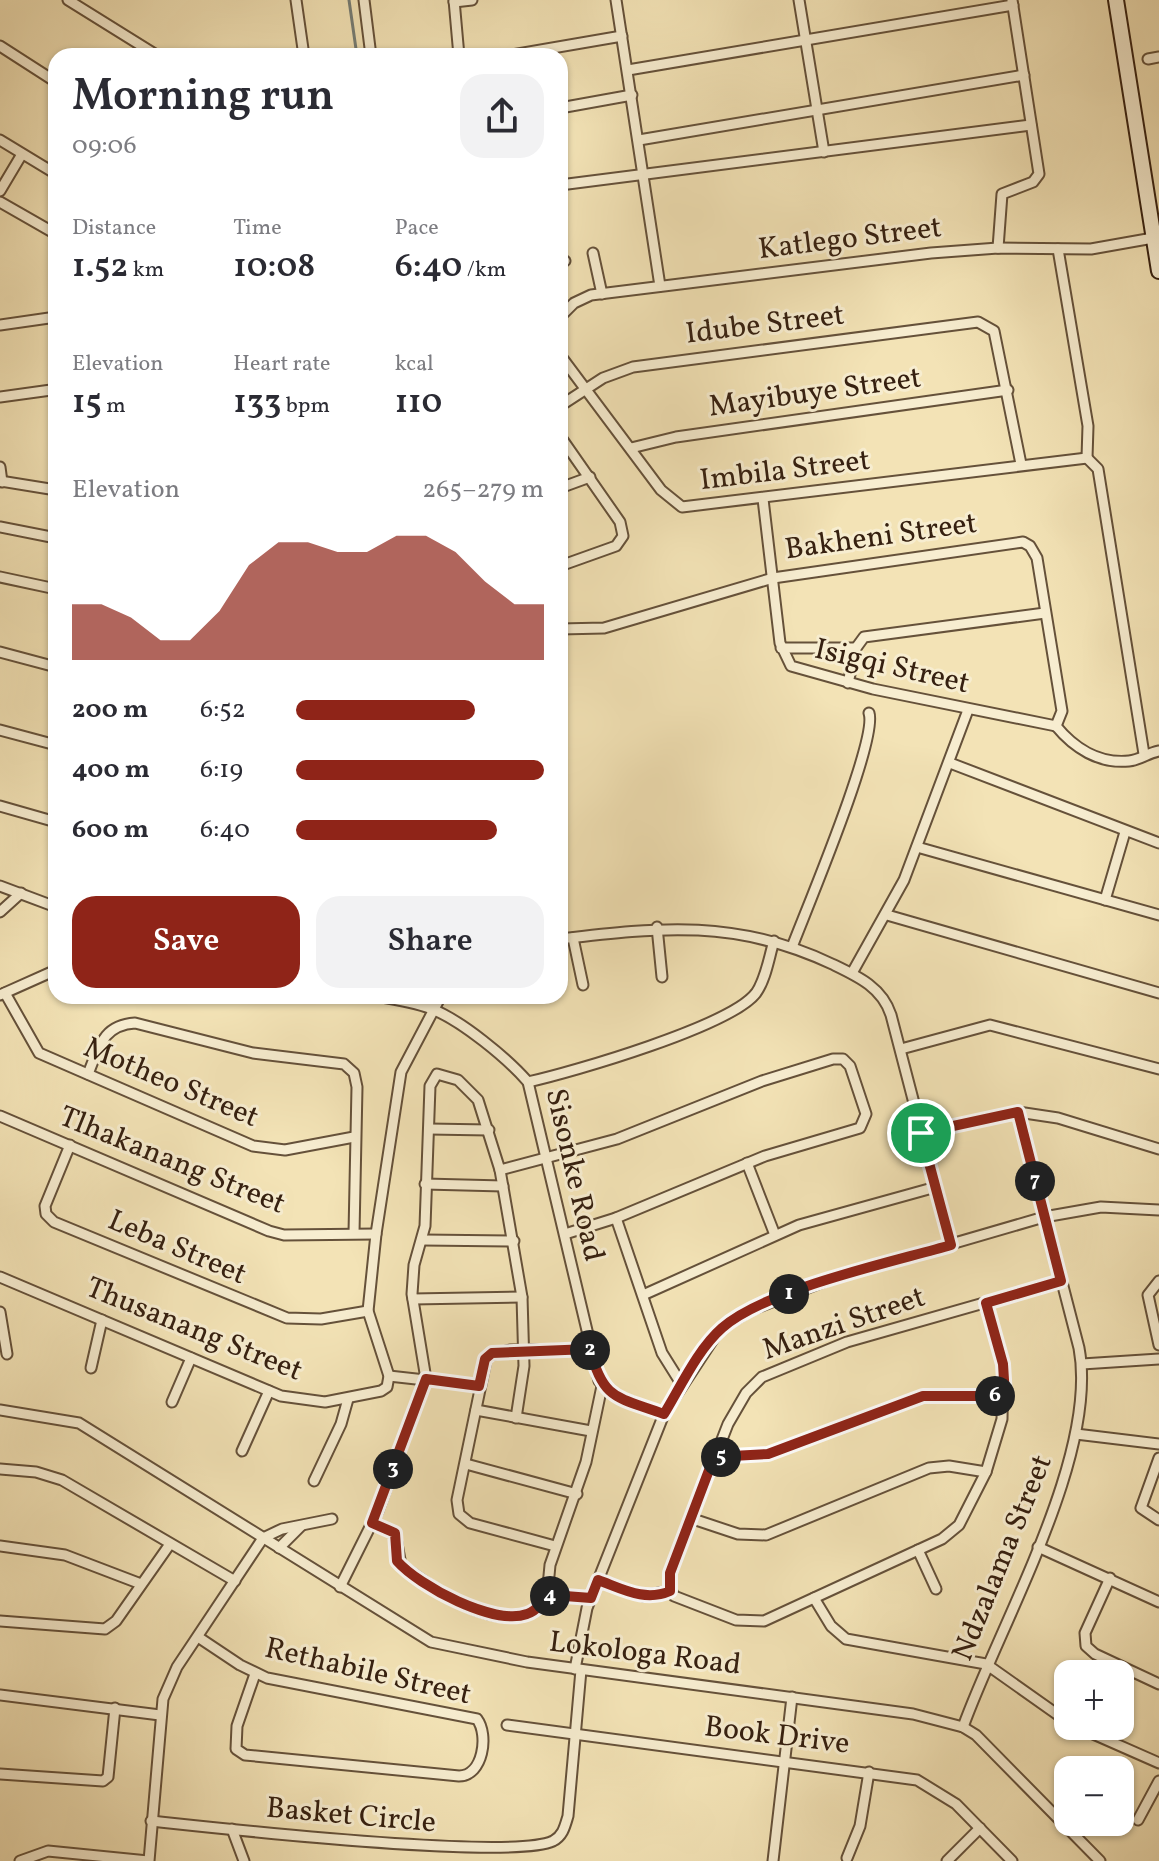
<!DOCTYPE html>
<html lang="en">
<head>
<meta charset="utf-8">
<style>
	:root { --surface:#fff; --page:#f2f2f3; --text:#2b2b33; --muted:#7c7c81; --accent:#8f2418 }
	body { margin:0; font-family:Vollkorn,serif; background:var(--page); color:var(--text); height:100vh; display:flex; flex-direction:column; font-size:30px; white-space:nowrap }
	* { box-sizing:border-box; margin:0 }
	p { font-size:26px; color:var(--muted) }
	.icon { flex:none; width:44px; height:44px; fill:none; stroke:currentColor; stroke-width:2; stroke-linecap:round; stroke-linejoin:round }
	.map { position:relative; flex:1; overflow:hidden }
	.panel { position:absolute; left:48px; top:48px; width:520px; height:956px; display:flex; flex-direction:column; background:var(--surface); border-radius:24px; box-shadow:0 2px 6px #0004 }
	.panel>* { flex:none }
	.controls { position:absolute; left:1054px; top:1660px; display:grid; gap:16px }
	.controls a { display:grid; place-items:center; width:80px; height:80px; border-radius:16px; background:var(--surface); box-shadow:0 2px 6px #0004; font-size:40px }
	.pin { position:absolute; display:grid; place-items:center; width:68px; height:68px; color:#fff; margin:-34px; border:4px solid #fff; border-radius:50%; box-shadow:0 2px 8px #0007 }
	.km { position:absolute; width:40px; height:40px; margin:-20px; border-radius:50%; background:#222; color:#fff; font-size:22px; line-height:40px; text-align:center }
	.round { display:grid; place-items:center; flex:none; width:84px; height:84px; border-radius:24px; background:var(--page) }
	.head { display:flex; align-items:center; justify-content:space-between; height:136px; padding:0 24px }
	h1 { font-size:44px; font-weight:600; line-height:60px }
	.figures { display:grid; grid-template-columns:repeat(3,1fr); gap:12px; height:136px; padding:8px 24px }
	.figures div { display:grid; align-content:center }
	.figures b { font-size:34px; font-weight:600 }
	.figures small { font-size:22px; font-weight:400 }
	.figures p { font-size:22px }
	.chart { height:224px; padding:16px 24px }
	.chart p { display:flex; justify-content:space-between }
	.chart svg { width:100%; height:144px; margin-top:8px; fill:var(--accent); opacity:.7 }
	.cta { display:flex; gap:16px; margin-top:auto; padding:16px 24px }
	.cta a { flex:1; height:92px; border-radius:24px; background:var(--accent); color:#fff; font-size:32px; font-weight:600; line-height:92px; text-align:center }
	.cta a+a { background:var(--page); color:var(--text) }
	ul { padding:0 24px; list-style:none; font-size:26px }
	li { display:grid; grid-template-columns:128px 96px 1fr; align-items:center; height:60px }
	li i { height:20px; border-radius:10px; background:var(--accent) }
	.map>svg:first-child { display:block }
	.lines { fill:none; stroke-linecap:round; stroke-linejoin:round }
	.stream { stroke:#767d75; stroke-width:3 }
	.minor-casing { stroke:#65513a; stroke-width:13 }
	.secondary-casing { stroke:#362010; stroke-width:18 }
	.minor { stroke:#f7edd0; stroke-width:9 }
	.secondary { stroke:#f7edd0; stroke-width:14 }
	.route-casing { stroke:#fff; stroke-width:16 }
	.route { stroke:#8f2418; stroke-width:10 }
	.labels { text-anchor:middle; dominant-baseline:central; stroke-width:6; stroke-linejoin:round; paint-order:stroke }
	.street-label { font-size:30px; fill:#362010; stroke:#f7edd0 }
</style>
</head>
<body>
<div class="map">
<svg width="1159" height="1861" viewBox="0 0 1159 1861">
	<rect width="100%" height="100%" fill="#f3e3b6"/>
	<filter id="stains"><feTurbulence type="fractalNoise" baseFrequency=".0025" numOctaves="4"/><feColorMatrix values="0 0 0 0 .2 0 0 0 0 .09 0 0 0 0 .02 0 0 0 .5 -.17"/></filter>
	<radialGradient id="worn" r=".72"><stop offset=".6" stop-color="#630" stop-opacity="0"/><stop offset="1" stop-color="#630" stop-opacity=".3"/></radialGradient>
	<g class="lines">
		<polyline class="stream" points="349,0 357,56"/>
		<defs>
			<g id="minor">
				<polyline points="68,0 158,56"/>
				<polyline points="296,0 304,56"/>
				<polyline points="364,0 371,56"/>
				<polyline points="454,0 459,56"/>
				<polyline points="616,0 660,286"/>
				<polyline points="799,0 824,152"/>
				<polyline points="454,2 472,0"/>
				<polyline points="0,46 56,82"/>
				<polyline points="285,56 303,54"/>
				<polyline points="506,56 622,36"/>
				<polyline points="1148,59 1159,57"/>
				<polyline points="628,70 1013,5"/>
				<polyline points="560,108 632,95"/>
				<polyline points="0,140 56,174"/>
				<polyline points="639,140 1024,75"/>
				<polyline points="560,185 1031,125"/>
				<polyline points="0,191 22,154"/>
				<polyline points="0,202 56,234"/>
				<polyline points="998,248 1002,194 1033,182 1039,174 1012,0"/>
				<polyline points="1058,249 1088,426 1087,458"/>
				<polyline points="593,253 602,294"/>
				<polyline points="560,262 565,261"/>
				<polyline points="560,317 574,303 591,295 931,253 998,248 1091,249 1153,238"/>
				<polyline points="0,325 56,317"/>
				<polyline points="560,355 661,490 682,507 1087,458"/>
				<polyline points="0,397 51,390 56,393"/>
				<polyline points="560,406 603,378 633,367 978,322 994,331 1021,464"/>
				<polyline points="560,436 620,522 623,536 616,546 560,566"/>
				<polyline points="631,448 676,437 1008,390"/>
				<polyline points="1087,458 1098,469 1144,754"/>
				<polyline points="0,467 2,482"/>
				<polyline points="0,481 56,490"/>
				<polyline points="560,488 590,477"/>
				<polyline points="763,499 780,643 791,666 873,689 1056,726"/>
				<polyline points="0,527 56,538"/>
				<polyline points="0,577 56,589"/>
				<polyline points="560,629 604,628 773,578 1023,542 1030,546 1037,558 1062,711 1056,726"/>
				<polyline points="781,648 856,648"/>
				<polyline points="0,652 56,667"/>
				<polyline points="848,683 856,648 864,637 1045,613"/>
				<path d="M 1056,726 C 1074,748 1099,764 1129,761 C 1140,760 1148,753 1159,751"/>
				<polyline points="0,730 56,745"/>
				<polyline points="950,763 1159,843"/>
				<polyline points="0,806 56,822"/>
				<polyline points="917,847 1159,915"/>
				<polyline points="0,886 56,907"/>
				<polyline points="1105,900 1125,832"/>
				<polyline points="0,912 21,893"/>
				<polyline points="887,915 1159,993"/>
				<polyline points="657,927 662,977"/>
				<polyline points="573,938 583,985"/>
				<path d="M 560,939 C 661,927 737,919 832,964 C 857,976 882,987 891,1015 L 951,1245"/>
				<path d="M 792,947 C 806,910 878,740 869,713"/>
				<polyline points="852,973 904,880 968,710"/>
				<polyline points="5,993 39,1053 253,1146 285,1150 354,1137"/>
				<polyline points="0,995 56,970"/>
				<path d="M 375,996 C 394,999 414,1002 432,1009 C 462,1021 507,1058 528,1082 L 599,1381 L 614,1395 L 664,1414"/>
				<polyline points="901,1049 990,1025 1159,1069"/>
				<path d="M 88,1074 C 99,1047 103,1025 135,1023 L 253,1053 L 344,1064 L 354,1073 L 357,1087 L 354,1233"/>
				<path d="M 528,1082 C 573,1072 731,1026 756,993 C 766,979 769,957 774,941"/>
				<polyline points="0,1116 269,1231 284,1235 376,1234"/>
				<polyline points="429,1129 489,1130"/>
				<polyline points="921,1133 1018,1112 1058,1118 1159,1149"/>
				<polyline points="70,1145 45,1206 46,1214 54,1222 287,1318 321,1319 368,1311"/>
				<polyline points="747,1163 775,1235"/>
				<polyline points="500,1170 617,1139 762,1081 833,1059 843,1059 850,1066 866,1114 860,1128 765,1156 616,1218 565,1234"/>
				<polyline points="425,1184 503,1186"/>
				<polyline points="616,1218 662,1353 682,1385"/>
				<polyline points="423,1240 514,1241"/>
				<polyline points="0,1277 281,1396 325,1402 381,1391 387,1387 389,1376 368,1311 376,1234 401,1072 441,996"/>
				<polyline points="1159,1281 1148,1295 1159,1345"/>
				<polyline points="643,1295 799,1225 936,1187"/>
				<polyline points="413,1299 522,1297"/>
				<polyline points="986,1303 1003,1364 1002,1419 986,1472 959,1525 942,1539 764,1621 736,1620 674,1596 669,1586 670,1573 728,1424 746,1393 762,1377 847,1342 1061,1281"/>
				<polyline points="0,1312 7,1354"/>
				<polyline points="1082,1364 1159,1359"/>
				<polyline points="91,1368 102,1320"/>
				<polyline points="389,1376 479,1386"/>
				<polyline points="172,1402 191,1358"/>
				<polyline points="0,1410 79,1423 431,1642 527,1662 913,1714 963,1727 976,1735 1100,1861"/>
				<polyline points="476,1410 591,1431"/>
				<polyline points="1076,1434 1159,1444"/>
				<polyline points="242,1451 269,1391"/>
				<polyline points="714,1457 768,1454 923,1396 1005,1396"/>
				<polyline points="1159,1458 1141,1508 1159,1520"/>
				<polyline points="466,1464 577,1494"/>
				<polyline points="0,1469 36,1472 62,1480 235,1581"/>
				<polyline points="314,1481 341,1424 348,1399"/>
				<polyline points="690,1518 738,1534 766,1535 929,1468 949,1466 986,1472"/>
				<path d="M 372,1523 L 395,1533 L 401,1565 C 432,1587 486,1628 527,1614 C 538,1611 543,1601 552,1595 L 591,1598"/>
				<polyline points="0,1546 65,1555 141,1584"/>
				<polyline points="555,1546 470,1523 459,1514 457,1500 487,1356 510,1350 590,1349"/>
				<polyline points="1038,1547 1159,1602"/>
				<polyline points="279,1548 301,1526"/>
				<polyline points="918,1550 936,1589"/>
				<polyline points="1110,1578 1085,1633 1086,1646 1095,1654 1159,1684"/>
				<polyline points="598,1580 643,1596 670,1591"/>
				<polyline points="340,1587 378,1511 426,1379 412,1294 414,1265 425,1226 430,1086 437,1074 458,1080 478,1100 500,1170 522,1297 524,1366 516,1418"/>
				<polyline points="547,1597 550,1565 586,1462 602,1386"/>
				<polyline points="814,1598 831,1626 846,1639 986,1664 1068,1722"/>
				<polyline points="0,1621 105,1629 116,1621 170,1544"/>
				<path d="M 198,1637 L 240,1665 L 267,1678 L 477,1719 C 489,1735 483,1776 459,1776 L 245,1755 L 236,1749 L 237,1726 L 255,1674"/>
				<polyline points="575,1669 587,1608 664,1414 720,1329 751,1310 831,1279 1044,1217 1101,1207 1159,1210"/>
				<polyline points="0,1695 160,1715"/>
				<polyline points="507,1725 917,1780 956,1804 1012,1861"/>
				<polyline points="1075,1726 1159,1763"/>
				<path d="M 963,1727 C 1000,1624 1099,1455 1079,1348 L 1018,1112"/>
				<polyline points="0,1774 103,1781 108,1777 115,1708"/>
				<polyline points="1138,1820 1159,1781"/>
				<path d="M 151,1821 C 217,1828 510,1861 553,1841 C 563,1836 565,1826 568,1816 L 581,1670"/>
				<polyline points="232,1829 244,1861"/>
				<polyline points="847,1858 860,1826 869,1772"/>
				<polyline points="20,1861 48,1851 148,1861"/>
				<polyline points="149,1861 163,1699 177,1667 263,1538 282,1529 332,1519"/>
				<polyline points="773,1861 792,1697"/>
				<polyline points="947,1861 980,1828"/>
			</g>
			<polyline id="secondary" points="1116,0 1159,271"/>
		</defs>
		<use href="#minor" class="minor-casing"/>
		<use href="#secondary" class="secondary-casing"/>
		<use href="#minor" class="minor"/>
		<use href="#secondary" class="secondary"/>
	</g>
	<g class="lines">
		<defs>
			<path id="route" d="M 1018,1112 L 1061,1281 L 986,1303 L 1003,1364 L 1005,1396 L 923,1396 L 768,1454 L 714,1457 L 670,1573 L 670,1591 C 645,1602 623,1589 598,1580 L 591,1598 L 552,1595 C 543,1600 538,1611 527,1614 C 494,1626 419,1586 397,1561 L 395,1533 L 372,1523 L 426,1379 L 479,1386 L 485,1359 L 492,1353 L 590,1349 C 603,1401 618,1397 664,1414 C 681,1386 698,1349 722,1328 C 766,1289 893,1262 951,1245 L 921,1133 Z"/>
		</defs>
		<use href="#route" class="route-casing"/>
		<use href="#route" class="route"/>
	</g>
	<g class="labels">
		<g class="street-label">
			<text transform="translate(850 239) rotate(-7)">Katlego Street</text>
			<text transform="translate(765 325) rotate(-7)">Idube Street</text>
			<text transform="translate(815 393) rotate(-8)">Mayibuye Street</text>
			<text transform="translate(785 471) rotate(-7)">Imbila Street</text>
			<text transform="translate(881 537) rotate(-8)">Bakheni Street</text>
			<text transform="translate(892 667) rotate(13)">Isigqi Street</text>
			<text transform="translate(171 1083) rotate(23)">Motheo Street</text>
			<text transform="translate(172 1161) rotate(22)">Tlhakanang Street</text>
			<text transform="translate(574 1175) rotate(77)">Sisonke Road</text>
			<text transform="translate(177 1248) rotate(23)">Leba Street</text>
			<text transform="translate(844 1324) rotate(-19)">Manzi Street</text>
			<text transform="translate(194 1330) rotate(22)">Thusanang Street</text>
			<text transform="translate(1003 1558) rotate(-68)">Ndzalama Street</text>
			<text transform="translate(645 1654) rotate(7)">Lokologa Road</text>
			<text transform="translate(368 1672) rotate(13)">Rethabile Street</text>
			<text transform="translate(777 1736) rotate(7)">Book Drive</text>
			<text transform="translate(351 1816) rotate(5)">Basket Circle</text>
		</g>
	</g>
	<rect width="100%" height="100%" filter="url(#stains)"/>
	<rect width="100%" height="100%" fill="url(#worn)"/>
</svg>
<div class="controls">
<a>+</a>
<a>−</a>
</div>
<div class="pin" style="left:921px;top:1133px;background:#1e9e55"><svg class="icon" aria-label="arrive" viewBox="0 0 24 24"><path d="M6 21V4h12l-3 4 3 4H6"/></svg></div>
<b class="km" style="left:789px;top:1294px">1</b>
<b class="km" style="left:590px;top:1350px">2</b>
<b class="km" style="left:393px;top:1469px">3</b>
<b class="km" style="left:550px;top:1596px">4</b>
<b class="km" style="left:721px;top:1457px">5</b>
<b class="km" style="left:995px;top:1396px">6</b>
<b class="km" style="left:1035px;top:1181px">7</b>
<section class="panel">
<div class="head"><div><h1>Morning run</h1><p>09:06</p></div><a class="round"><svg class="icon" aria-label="share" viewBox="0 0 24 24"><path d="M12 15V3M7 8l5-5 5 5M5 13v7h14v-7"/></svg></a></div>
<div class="figures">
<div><p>Distance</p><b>1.52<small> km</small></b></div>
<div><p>Time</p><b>10:08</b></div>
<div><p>Pace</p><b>6:40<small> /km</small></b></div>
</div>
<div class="figures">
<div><p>Elevation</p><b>15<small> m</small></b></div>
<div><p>Heart rate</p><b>133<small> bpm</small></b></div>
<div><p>kcal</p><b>110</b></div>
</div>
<div class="chart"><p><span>Elevation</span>265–279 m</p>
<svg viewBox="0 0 160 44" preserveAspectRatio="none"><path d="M0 44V27L10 27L20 31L30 38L40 38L50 29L60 15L70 8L80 8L90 11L100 11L110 6L120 6L130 11L140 20L150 27L160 27V44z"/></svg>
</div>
<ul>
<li><b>200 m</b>6:52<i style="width:72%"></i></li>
<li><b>400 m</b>6:19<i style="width:100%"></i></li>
<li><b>600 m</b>6:40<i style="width:81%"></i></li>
</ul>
<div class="cta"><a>Save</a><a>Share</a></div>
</section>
</div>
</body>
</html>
